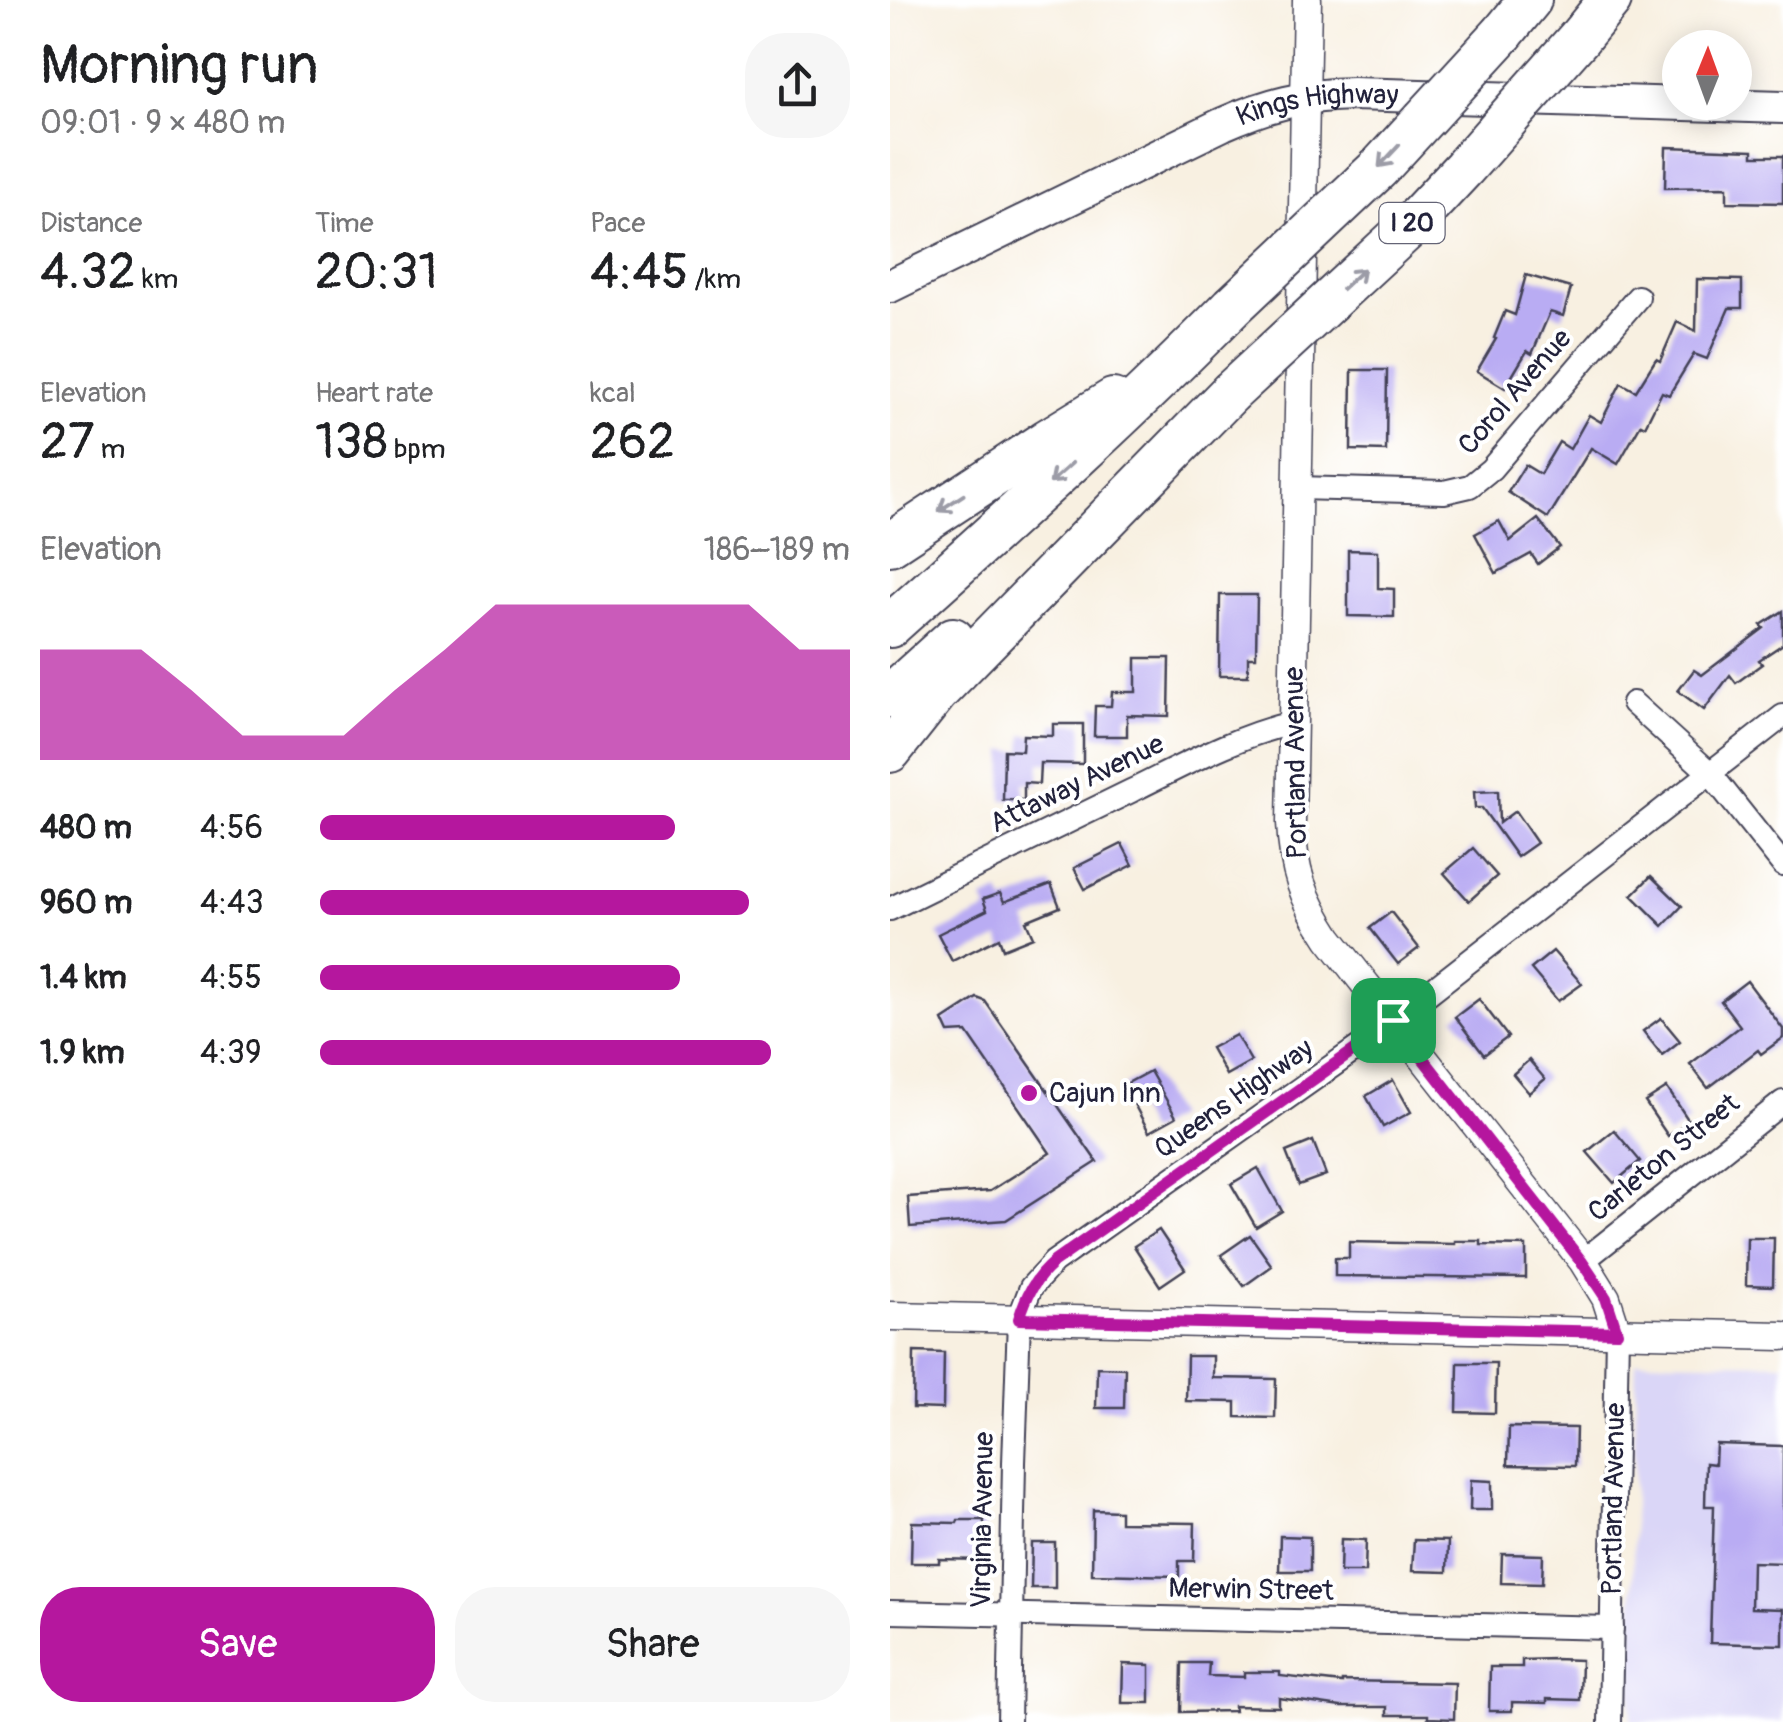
<!DOCTYPE html>
<html lang="en">
<head>
<meta charset="utf-8">
<style>
	:root { --surface:#fff; --page:#f6f6f6; --text:#202124; --muted:#757577; --accent:#b5179e }
	body { margin:0; font-family:Pangolin,sans-serif; background:var(--page); color:var(--text); height:100vh; display:flex; flex-direction:column; font-size:38px; white-space:nowrap }
	* { box-sizing:border-box; margin:0 }
	p { font-size:32px; color:var(--muted) }
	.icon { flex:none; width:55px; height:55px; fill:none; stroke:currentColor; stroke-width:2; stroke-linecap:round; stroke-linejoin:round }
	.map { position:relative; flex:1; overflow:hidden }
	.details { display:flex; flex-direction:column; background:var(--surface); width:890px }
	.details>* { flex:none }
	.needle { width:65px; rotate:1deg }
	.tools { position:absolute; left:772px; top:30px; display:grid; gap:20px }
	.tools a { display:grid; place-items:center; width:90px; height:90px; border-radius:50%; background:var(--surface); box-shadow:0 5px 25px #0003; font-size:50px }
	.pin { position:absolute; display:grid; place-items:center; width:85px; height:85px; color:#fff; margin:-42px; border-radius:20px; box-shadow:0 5px 15px #0006 }
	.round { display:grid; place-items:center; flex:none; width:105px; height:105px; border-radius:40px; background:var(--page) }
	.overview { display:flex; align-items:center; justify-content:space-between; height:170px; padding:0 40px }
	h1 { font-size:55px; font-weight:600; line-height:75px }
	.figures { display:grid; grid-template-columns:repeat(3,1fr); gap:15px; height:170px; padding:10px 40px }
	.figures div { display:grid; align-content:center }
	.figures b { font-size:50px; font-weight:600 }
	.figures small { font-size:28px; font-weight:400 }
	.figures p { font-size:28px }
	.chart { height:280px; padding:20px 40px }
	.chart p { display:flex; justify-content:space-between }
	.chart svg { width:100%; height:180px; margin-top:10px; fill:var(--accent); opacity:.7 }
	.cta { display:flex; gap:20px; margin-top:auto; padding:20px 40px }
	.cta a { flex:1; height:115px; border-radius:40px; background:var(--accent); color:#fff; font-size:40px; font-weight:600; line-height:115px; text-align:center }
	.cta a+a { background:var(--page); color:var(--text) }
	ul { padding:0 40px; list-style:none; font-size:32px }
	li { display:grid; grid-template-columns:160px 120px 1fr; align-items:center; height:75px }
	li i { height:25px; border-radius:12px; background:var(--accent) }
	main { display:flex; flex:1; min-height:0 }
	.map>svg:first-child { display:block }
	.built { fill:#dad6f7 }
	.building { fill:#b9acf3 }
	.lines { fill:none; stroke-linecap:round; stroke-linejoin:round }
	.minor-casing { stroke:#424154; stroke-width:26 }
	.tertiary-casing { stroke:#424154; stroke-width:31 }
	.secondary-casing { stroke:#424154; stroke-width:36 }
	.motorway-casing { stroke:#424154; stroke-width:46 }
	.minor { stroke:#fff; stroke-width:22 }
	.tertiary { stroke:#fff; stroke-width:28 }
	.secondary { stroke:#fff; stroke-width:32 }
	.motorway { stroke:#fff; stroke-width:42 }
	.motorway-bridge-casing { stroke:#424154; stroke-width:46; stroke-linecap:butt }
	.motorway-bridge { stroke:#fff; stroke-width:42 }
	.oneway { stroke:#9c9ca7 }
	.route-casing { stroke:#fff; stroke-width:20 }
	.route { stroke:#b5179e; stroke-width:12 }
	.poi-dot { fill:#b5179e; stroke:#fff; stroke-width:4 }
	.labels { text-anchor:middle; dominant-baseline:central; stroke-width:8; stroke-linejoin:round; paint-order:stroke }
	.shield { fill:#fff; stroke:#646476; stroke-width:2.5 }
	.shield-label { font-size:25px; font-weight:bold; fill:#22223b }
	.street-label { font-size:28px; fill:#22223b; stroke:#fff }
	.poi-label { font-size:28px; fill:#22223b; stroke:#fff; text-anchor:start }
</style>
</head>
<body>
<main>
<section class="details">
<div class="overview"><div><h1>Morning run</h1><p>09:01 · 9 × 480 m</p></div><a class="round"><svg class="icon" aria-label="share" viewBox="0 0 24 24"><path d="M12 15V3M7 8l5-5 5 5M5 13v7h14v-7"/></svg></a></div>
<div class="figures">
<div><p>Distance</p><b>4.32<small> km</small></b></div>
<div><p>Time</p><b>20:31</b></div>
<div><p>Pace</p><b>4:45<small> /km</small></b></div>
</div>
<div class="figures">
<div><p>Elevation</p><b>27<small> m</small></b></div>
<div><p>Heart rate</p><b>138<small> bpm</small></b></div>
<div><p>kcal</p><b>262</b></div>
</div>
<div class="chart"><p><span>Elevation</span>186–189 m</p>
<svg viewBox="0 0 160 44" preserveAspectRatio="none"><path d="M0 44V17L10 17L20 17L30 27L40 38L50 38L60 38L70 27L80 17L90 6L100 6L110 6L120 6L130 6L140 6L150 17L160 17V44z"/></svg>
</div>
<ul>
<li><b>480 m</b>4:56<i style="width:67%"></i></li>
<li><b>960 m</b>4:43<i style="width:81%"></i></li>
<li><b>1.4 km</b>4:55<i style="width:68%"></i></li>
<li><b>1.9 km</b>4:39<i style="width:85%"></i></li>
</ul>
<div class="cta"><a>Save</a><a>Share</a></div>
</section>
<div class="map">
<svg width="893" height="1722" viewBox="0 0 893 1722">
	<rect width="100%" height="100%" fill="#fff"/>
	<filter id="ink" filterUnits="userSpaceOnUse"><feTurbulence type="fractalNoise" baseFrequency=".01" numOctaves="2"/><feDisplacementMap in="SourceGraphic" scale="20" xChannelSelector="R" yChannelSelector="G"/><feConvolveMatrix kernelMatrix="1 2 1 2 8 2 1 2 1" color-interpolation-filters="sRGB"/></filter>
	<filter id="wash" filterUnits="userSpaceOnUse"><feTurbulence type="fractalNoise" baseFrequency=".0048" numOctaves="4" result="noise"/><feDisplacementMap in="SourceGraphic" scale="40" xChannelSelector="R" yChannelSelector="G"/><feGaussianBlur stdDeviation="2.25" result="paint"/><feColorMatrix in="noise" values="0 0 0 0 0 0 0 0 0 0 0 0 0 0 0 0 0 1.4 0 .05"/><feComposite in="paint" operator="in"/></filter>
	<g filter="url(#wash)">
		<rect width="100%" height="100%" fill="#f8f0e1"/>
		<polygon class="built" points="746,1361 893,1363 893,1722 741,1722"/>
		<g id="blocks">
			<g class="building">
				<polygon points="776,147 863,150 863,156 893,156 893,203 837,202 837,187 775,188"/>
				<polygon points="636,275 681,288 673,316 660,312 642,354 637,351 615,388 587,371 606,339 604,338 615,311 625,315"/>
				<polygon points="807,279 852,280 852,308 839,308 817,359 804,354 779,395 772,392 755,426 751,424 728,464 701,448 658,518 618,492 635,465 650,474 669,442 680,449 699,415 711,422 731,383 746,391 766,359 770,361 787,322 806,331"/>
				<polygon points="462,370 497,370 496,451 461,450"/>
				<polygon points="648,519 670,547 648,564 641,554 606,573 585,534 609,521 620,541"/>
				<polygon points="458,550 488,551 488,588 504,589 504,617 458,616"/>
				<polygon points="330,595 367,595 366,657 358,657 358,676 329,676"/>
				<polygon points="893,611 893,644 869,660 872,664 846,683 840,675 814,710 788,691 804,670 812,675 874,628 871,625"/>
				<polygon points="246,658 280,658 279,716 237,715 237,736 204,736 205,706 221,706 222,692 246,692"/>
				<polygon points="163,724 193,724 193,764 150,763 149,784 134,783 134,800 113,800 114,750 132,751 133,735 163,736"/>
				<polygon points="608,791 609,823 625,811 647,843 627,857 592,808 585,808 584,792"/>
				<polygon points="232,844 243,865 195,889 184,868"/>
				<polygon points="583,848 607,876 579,901 554,873"/>
				<polygon points="761,876 792,906 773,926 742,895"/>
				<polygon points="161,884 170,907 136,921 143,937 113,949 109,938 62,961 48,934 97,910 93,899 110,893 114,902"/>
				<polygon points="501,912 529,948 508,964 480,928"/>
				<polygon points="663,951 692,984 668,1001 641,969"/>
				<polygon points="857,981 893,1029 893,1038 871,1054 868,1050 818,1088 800,1064 850,1026 831,1001"/>
				<polygon points="87,998 95,1001 207,1162 116,1220 20,1227 18,1197 100,1191 160,1153 77,1032 59,1033 53,1020"/>
				<polygon points="589,999 618,1037 594,1055 565,1017"/>
				<polygon points="771,1018 790,1041 772,1055 753,1031"/>
				<polygon points="346,1035 361,1061 336,1075 321,1048"/>
				<polygon points="639,1060 655,1079 639,1093 623,1074"/>
				<polygon points="260,1071 286,1117 259,1132 234,1085"/>
				<polygon points="503,1080 521,1112 493,1127 476,1096"/>
				<polygon points="777,1088 799,1121 778,1136 755,1102"/>
				<polygon points="724,1130 750,1161 724,1183 697,1152"/>
				<polygon points="423,1141 436,1175 409,1185 396,1152"/>
				<polygon points="368,1168 392,1211 366,1227 341,1184"/>
				<polygon points="269,1230 295,1269 270,1286 244,1246"/>
				<polygon points="360,1235 382,1266 354,1286 331,1255"/>
				<polygon points="857,1238 884,1238 883,1286 856,1285"/>
				<polygon points="565,1241 591,1241 591,1245 636,1246 636,1278 445,1276 445,1258 459,1258 459,1242 565,1244"/>
				<polygon points="24,1352 54,1353 53,1409 23,1408"/>
				<polygon points="297,1356 323,1356 323,1378 386,1379 385,1418 346,1417 346,1402 296,1401"/>
				<polygon points="568,1363 606,1363 605,1413 567,1412"/>
				<polygon points="207,1367 235,1368 234,1408 206,1408"/>
				<polygon points="619,1427 686,1428 685,1466 618,1465"/>
				<polygon points="826,1444 893,1446 893,1563 862,1562 861,1608 893,1609 893,1645 820,1643 824,1506 815,1506 816,1463 825,1464"/>
				<polygon points="581,1480 602,1481 602,1510 580,1510"/>
				<polygon points="203,1510 230,1511 230,1522 305,1523 304,1561 289,1561 289,1576 202,1574"/>
				<polygon points="68,1520 94,1520 93,1560 49,1559 49,1563 21,1563 22,1522 67,1523"/>
				<polygon points="390,1536 420,1537 420,1571 389,1571"/>
				<polygon points="451,1539 476,1540 475,1572 450,1572"/>
				<polygon points="524,1540 558,1541 557,1572 522,1571"/>
				<polygon points="142,1543 165,1543 165,1588 141,1588"/>
				<polygon points="612,1554 653,1555 652,1584 611,1583"/>
				<polygon points="664,1659 691,1660 690,1700 657,1699 657,1703 622,1702 622,1711 599,1711 600,1667 632,1667 632,1660"/>
				<polygon points="292,1663 319,1663 318,1676 354,1677 354,1672 390,1672 390,1676 452,1683 452,1681 565,1683 564,1719 538,1718 538,1715 497,1715 497,1707 451,1707 389,1698 389,1707 344,1706 344,1711 291,1712"/>
				<polygon points="233,1664 260,1665 260,1703 232,1703"/>
			</g>
		</g>
	</g>
	<g filter="url(#ink)">
		<use href="#blocks" fill-opacity="0" stroke="#424154" stroke-width="2.5"/>
		<g class="lines">
			<defs>
				<g id="minor">
					<polyline points="408,488 554,492 580,486 601,469 748,297"/>
					<polyline points="743,703 820,773 893,865"/>
					<path d="M 0,909 C 80,869 161,830 241,791 C 290,767 350,734 403,723"/>
					<polyline points="693,1261 893,1102"/>
					<polyline points="0,1612 722,1628"/>
					<polyline points="119,1722 124,1463 129,1319 141,1287 164,1262 472,1045 893,716"/>
					<polyline points="720,1722 727,1332"/>
				</g>
				<g id="tertiary">
					<path d="M 417,0 L 401,823 C 403,870 413,899 439,938 L 693,1261 L 716,1298 L 727,1332"/>
					<polyline points="0,1316 893,1336"/>
				</g>
				<g id="secondary">
					<path id="s1" d="M 0,286 L 333,124 C 378,104 414,95 463,94 L 893,107"/>
				</g>
				<g id="motorway">
					<polyline points="613,33 640,0"/>
					<polyline points="689,38 720,0"/>
					<polyline points="0,544 158,440 223,400"/>
					<path d="M 0,626 C 116,522 232,419 342,307"/>
					<polyline points="0,696 63,639"/>
					<polyline points="0,751 46,693 340,393"/>
				</g>
			</defs>
			<use href="#minor" class="minor-casing"/>
			<use href="#tertiary" class="tertiary-casing"/>
			<use href="#secondary" class="secondary-casing"/>
			<use href="#motorway" class="motorway-casing"/>
			<use href="#minor" class="minor"/>
			<use href="#tertiary" class="tertiary"/>
			<use href="#secondary" class="secondary"/>
			<use href="#motorway" class="motorway"/>
			<defs>
				<g id="motorway-bridge">
					<polyline points="342,307 488,169 613,33"/>
					<polyline points="340,393 516,230 574,168 689,38"/>
				</g>
			</defs>
			<use href="#motorway-bridge" class="motorway-bridge-casing"/>
			<use href="#motorway-bridge" class="motorway-bridge"/>
		</g>
		<defs><path id="oneway-shaft" d="M-6 0H5M1.5-3L5.5 0L1.5 3" fill="none" stroke-width="1.6" stroke-linecap="round" stroke-linejoin="round" transform="scale(2.5)"/></defs>
		<g class="oneway">
			<use href="#oneway-shaft" transform="translate(499 156) rotate(133)"/>
			<use href="#oneway-shaft" transform="translate(463 279) rotate(-43)"/>
			<use href="#oneway-shaft" transform="translate(171 473) rotate(138)"/>
			<use href="#oneway-shaft" transform="translate(61 503) rotate(147)"/>
		</g>
	</g>
	<g class="lines" filter="url(#ink)">
		<defs>
			<path id="route" d="M 503,1020 L 692,1262 L 716,1298 L 727,1332 L 129,1319 C 136,1296 145,1278 164,1262 L 472,1045 Z"/>
		</defs>
		<use href="#route" class="route-casing"/>
		<use href="#route" class="route"/>
	</g>
	<circle class="poi-dot" cx="139" cy="1093" r="10"/>
	<g class="labels">
		<rect class="shield" x="489.5" y="203" width="65" height="40" rx="8"/>
		<g class="shield-label">
			<text x="522" y="223">I 20</text>
		</g>
		<g class="street-label">
			<text stroke="none"><textPath href="#s1" startOffset="468">Kings Highway</textPath></text>
			<text transform="translate(625 392) rotate(-49)">Corol Avenue</text>
			<text transform="translate(406 763) rotate(-91)">Portland Avenue</text>
			<text transform="translate(187 784) rotate(-26)">Attaway Avenue</text>
			<text transform="translate(344 1099) rotate(-35)">Queens Highway</text>
			<text transform="translate(774 1158) rotate(-39)">Carleton Street</text>
			<text transform="translate(724 1499) rotate(-89)">Portland Avenue</text>
			<text transform="translate(93 1520) rotate(-89)">Virginia Avenue</text>
			<text transform="translate(361 1590) rotate(1)">Merwin Street</text>
		</g>
		<g class="poi-label">
			<text x="159" y="1093">Cajun Inn</text>
		</g>
	</g>
</svg>
<div class="tools">
<a><svg class="needle" viewBox="-14 -14 28 28"><path d="M0-13l5 13h-10z" fill="#e53935"/><path d="M0 13l5-13h-10z" fill="#757577"/></svg></a>
</div>
<div class="pin" style="left:503px;top:1020px;background:#1e9e55"><svg class="icon" aria-label="arrive" viewBox="0 0 24 24"><path d="M6 21V4h12l-3 4 3 4H6"/></svg></div>
</div>
</main>
</body>
</html>
